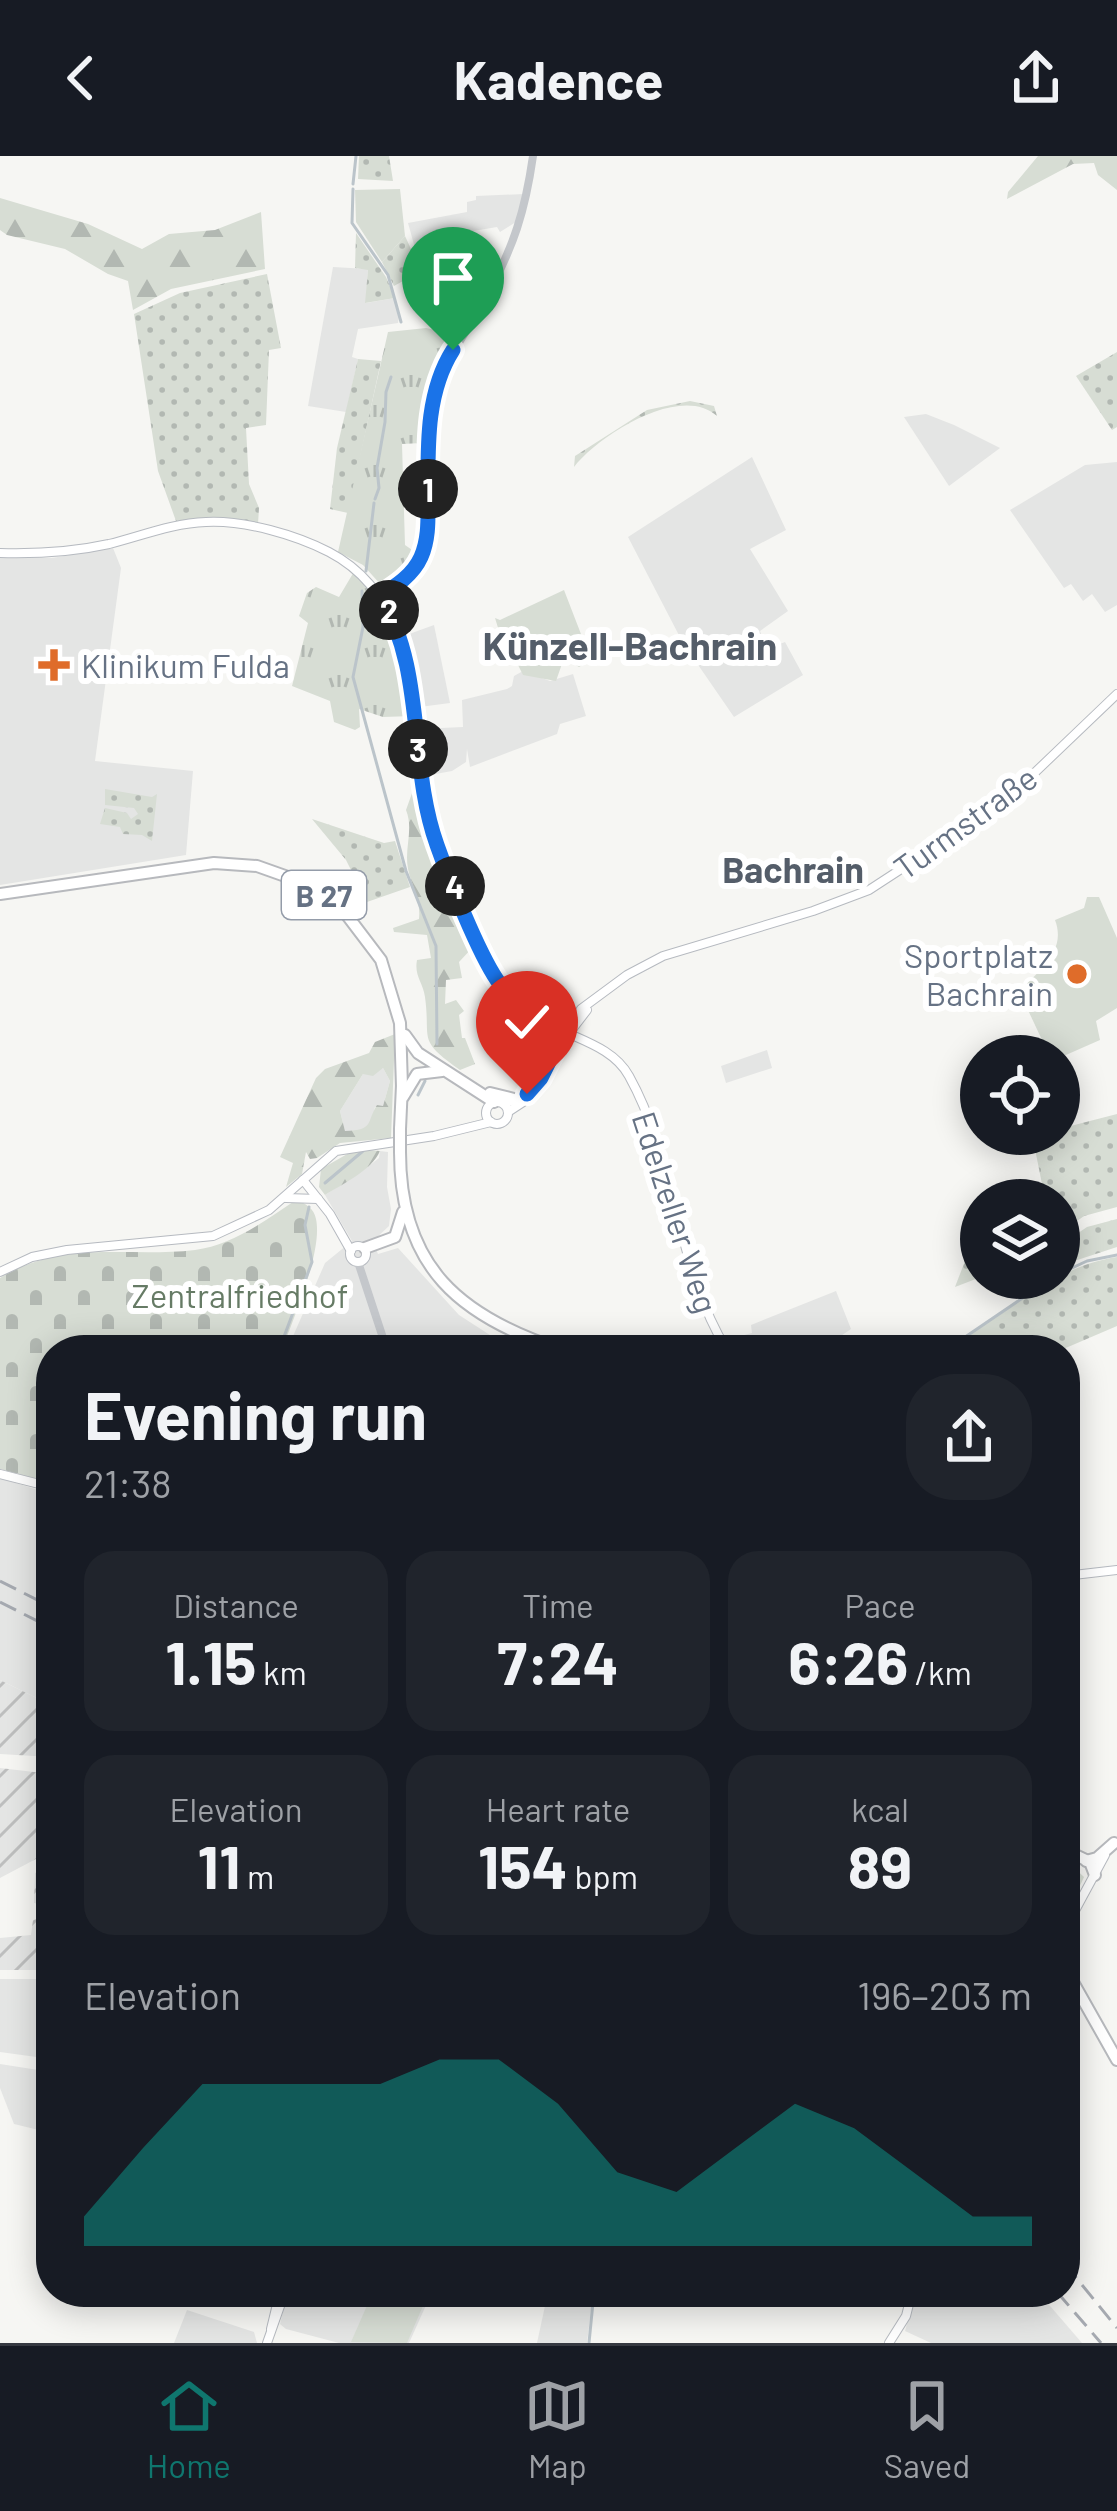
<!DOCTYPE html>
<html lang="en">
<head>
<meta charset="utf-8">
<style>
	:root { --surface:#171b24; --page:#20242c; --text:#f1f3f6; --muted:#9ea1a6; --line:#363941; --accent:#0f766e }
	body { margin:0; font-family:Barlow,sans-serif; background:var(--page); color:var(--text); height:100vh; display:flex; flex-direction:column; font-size:45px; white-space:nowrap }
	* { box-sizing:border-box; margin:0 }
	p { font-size:39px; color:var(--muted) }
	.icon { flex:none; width:66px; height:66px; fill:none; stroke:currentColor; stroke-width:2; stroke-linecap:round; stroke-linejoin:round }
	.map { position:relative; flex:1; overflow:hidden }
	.panel { position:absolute; left:36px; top:1179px; width:1044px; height:972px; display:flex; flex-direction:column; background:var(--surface); border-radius:48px; box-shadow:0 6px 30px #0003 }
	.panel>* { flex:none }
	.buttons { position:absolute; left:960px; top:879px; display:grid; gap:24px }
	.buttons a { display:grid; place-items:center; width:120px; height:120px; border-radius:50%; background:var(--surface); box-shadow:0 6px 30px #0003; font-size:60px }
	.pin { position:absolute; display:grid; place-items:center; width:102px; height:102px; color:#fff; margin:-123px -51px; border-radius:50% 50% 50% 0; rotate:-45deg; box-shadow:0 0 12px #0007 }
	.pin .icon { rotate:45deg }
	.km { position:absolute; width:60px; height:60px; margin:-30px; border-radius:50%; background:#222; color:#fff; font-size:33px; line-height:60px; text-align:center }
	.round { display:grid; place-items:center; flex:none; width:126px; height:126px; border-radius:48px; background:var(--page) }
	.summary { display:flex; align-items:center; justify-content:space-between; height:204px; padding:0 48px }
	h1 { font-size:66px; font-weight:700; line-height:90px }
	.figures { display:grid; grid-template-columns:repeat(3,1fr); gap:18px; height:204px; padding:12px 48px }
	.figures div { display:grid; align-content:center; border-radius:30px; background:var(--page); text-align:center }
	.figures b { font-size:60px; font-weight:700 }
	.figures small { font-size:33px; font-weight:400 }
	.figures p { font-size:33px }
	.chart { height:336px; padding:24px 48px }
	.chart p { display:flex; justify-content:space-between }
	.chart svg { width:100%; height:216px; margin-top:12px; fill:var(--accent); opacity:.7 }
	header { display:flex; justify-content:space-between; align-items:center; height:156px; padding:0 48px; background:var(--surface); font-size:54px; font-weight:700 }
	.tab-bar { display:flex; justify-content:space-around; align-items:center; height:168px; border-top:3px solid var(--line); background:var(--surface); font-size:33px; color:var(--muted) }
	.tab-bar a { display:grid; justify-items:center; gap:6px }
	.tab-bar .selected { color:var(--accent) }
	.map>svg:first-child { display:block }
	.built { fill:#e4e5e4 }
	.industrial { fill:url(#industrial-furrows) }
	.grass { fill:url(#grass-dots) }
	.forest { fill:url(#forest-firs); fill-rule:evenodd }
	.cemetery { fill:url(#cemetery-stones) }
	.park { fill:url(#park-tufts) }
	.pitch { fill:#d7ddd4 }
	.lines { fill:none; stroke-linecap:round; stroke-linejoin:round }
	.stream { stroke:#bbc4ca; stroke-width:3 }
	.secondary-casing { stroke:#b6bac0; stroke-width:10 }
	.trunk-casing { stroke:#b7b9bd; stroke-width:14 }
	.tertiary { stroke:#c4c7cb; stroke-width:8 }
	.secondary { stroke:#fff; stroke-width:8 }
	.trunk { stroke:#fff; stroke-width:10 }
	.rail { stroke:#a5a9b0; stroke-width:3; stroke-dasharray:18 9; stroke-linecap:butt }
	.trunk-bridge-casing { stroke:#b7b9bd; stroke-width:14; stroke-linecap:butt }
	.trunk-bridge { stroke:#fff; stroke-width:10 }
	.route-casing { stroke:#fff; stroke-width:24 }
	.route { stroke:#1a73e8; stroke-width:15 }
	.poi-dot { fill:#df6c2a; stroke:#fff; stroke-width:4.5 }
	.labels { text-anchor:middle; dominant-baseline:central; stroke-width:12; stroke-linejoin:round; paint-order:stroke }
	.shield { fill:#fff; stroke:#949ca9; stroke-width:3 }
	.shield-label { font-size:30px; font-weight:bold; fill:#667284 }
	.poi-label { font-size:33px; fill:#667284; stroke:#fff; text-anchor:start }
	.street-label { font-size:33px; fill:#667284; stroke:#fff }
	.park-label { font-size:33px; fill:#667b65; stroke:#fff }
	.neighbourhood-label { font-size:36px; font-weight:bold; fill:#545d69; stroke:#fff }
	.quarter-label { font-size:39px; font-weight:bold; fill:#545d69; stroke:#fff }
</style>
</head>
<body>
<header><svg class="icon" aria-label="back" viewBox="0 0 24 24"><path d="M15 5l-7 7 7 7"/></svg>Kadence<svg class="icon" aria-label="share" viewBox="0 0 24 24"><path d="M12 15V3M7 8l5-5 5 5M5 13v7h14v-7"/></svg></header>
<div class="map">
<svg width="1117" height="2187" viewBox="0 0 1117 2187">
	<defs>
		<pattern id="industrial-furrows" width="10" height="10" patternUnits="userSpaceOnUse" patternTransform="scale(3)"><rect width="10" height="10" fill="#e4e5e4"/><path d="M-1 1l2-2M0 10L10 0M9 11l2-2" fill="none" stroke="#bdbebe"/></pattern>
		<pattern id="grass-dots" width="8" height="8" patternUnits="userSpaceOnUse" patternTransform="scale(3)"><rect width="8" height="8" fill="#d7ddd4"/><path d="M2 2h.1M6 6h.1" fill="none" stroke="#b2b8b2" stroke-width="1.8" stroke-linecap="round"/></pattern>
		<pattern id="forest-firs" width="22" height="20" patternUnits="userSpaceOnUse" patternTransform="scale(3)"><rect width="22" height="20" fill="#d7ddd4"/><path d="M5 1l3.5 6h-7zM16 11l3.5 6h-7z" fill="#b2b8b2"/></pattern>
		<pattern id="cemetery-stones" width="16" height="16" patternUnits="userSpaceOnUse" patternTransform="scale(3)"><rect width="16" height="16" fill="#d7ddd4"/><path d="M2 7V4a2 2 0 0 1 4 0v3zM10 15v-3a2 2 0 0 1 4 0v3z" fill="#b2b8b2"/></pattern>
		<pattern id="park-tufts" width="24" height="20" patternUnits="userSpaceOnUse" patternTransform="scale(3)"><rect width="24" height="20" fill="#d7ddd4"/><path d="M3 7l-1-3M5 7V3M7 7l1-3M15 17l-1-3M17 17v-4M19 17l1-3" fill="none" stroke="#b2b8b2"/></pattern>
	</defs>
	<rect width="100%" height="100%" fill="#f6f6f3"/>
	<g class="built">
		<polygon points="524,38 519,64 500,76 497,71 455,78 459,102 420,110 408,67 467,56 467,46 476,44 476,40"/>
		<polygon points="333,111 368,113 366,147 395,142 399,160 398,167 358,173 352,201 358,203 346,256 308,250"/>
		<polygon points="926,258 954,269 1000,292 949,330 904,261"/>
		<polygon points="752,301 786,374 750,393 788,455 760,475 767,493 785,486 803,519 734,561 683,487 628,381"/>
		<polygon points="1117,306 1117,449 1105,456 1092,438 1083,445 1071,428 1064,432 1010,354 1085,309"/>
		<polygon points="113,392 121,412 95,605 193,615 186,699 0,729 0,401 52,402"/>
		<polygon points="434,469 450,547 412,552 401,481"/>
		<polygon points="523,515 550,525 573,518 586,560 560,568 557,578 470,611 467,593 466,606 452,615 430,619 424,610 420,573 463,571 462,544 507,533 512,530 514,520"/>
		<polygon points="767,894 772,912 726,927 721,910"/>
		<polygon points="383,912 390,925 383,950 375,951 371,968 362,975 345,975 340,955 363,918"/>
		<polygon points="380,995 388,996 387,1031 391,1053 389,1070 373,1085 378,1098 398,1092 459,1159 513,1194 287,1194 325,1107 352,1085 325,1039 365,1013 379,1002"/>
		<polygon points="836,1135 851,1173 829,1188 814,1194 731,1194 725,1184 752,1177 751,1169"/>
		<polygon points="0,1322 51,1338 51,1549 0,1524"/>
		<polygon points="0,1823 51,1823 51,1903 0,1896"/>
		<polygon points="0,1908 51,1916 51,1977 14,1968 0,1932"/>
		<polygon points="288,2136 432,2136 409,2187 339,2187 286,2173 280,2168"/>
		<polygon points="548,2136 593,2136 587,2187 537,2187"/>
		<polygon points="916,2136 1038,2136 1082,2187 931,2187 905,2175"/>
		<polygon points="187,2154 254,2176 257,2187 174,2187"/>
	</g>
	<g class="industrial">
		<polygon points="0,1524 51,1549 51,1601 0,1598"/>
		<polygon points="0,1612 51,1618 51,1695 0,1722"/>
		<polygon points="51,1708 51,1814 0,1814 0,1782 31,1779 33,1764 42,1762 42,1749 34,1747 35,1717"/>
	</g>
	<g class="grass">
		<polygon points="359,0 389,0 393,25 358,23"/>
		<polygon points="356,77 386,121 395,142 365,147 368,114 355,112"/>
		<polygon points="405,80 421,115 394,130 382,106"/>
		<polygon points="267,118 281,192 269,194 266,269 246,272 249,328 259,352 258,368 220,361 176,365 158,315 134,158 180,137"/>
		<polygon points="461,121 466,147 440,156 434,123"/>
		<polygon points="1117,196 1117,271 1112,274 1076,220"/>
		<polygon points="358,203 381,205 348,357 330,353 337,292"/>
		<path d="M 690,245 L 714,250 L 717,260 C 680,227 598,280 574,311 L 575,300 L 647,254 Z"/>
		<polygon points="105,633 152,641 157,638 152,685 142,679 123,678 120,671 100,668 105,652 127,657 131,663 138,658 134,652 105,649"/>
		<polygon points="312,663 384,687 395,685 410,731 367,746 346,704"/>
		<polygon points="1117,958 1117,1051 1084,1060 1059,1078 1059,1044 1050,1044 1044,1038 1032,978 1059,978 1059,973"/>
		<polygon points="1117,1063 1117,1091 1059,1110 1059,1090 1087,1071"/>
		<polygon points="981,1091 981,1121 955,1131 965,1105"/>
		<path d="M 1117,1101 L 1117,1170 L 1061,1194 L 948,1194 C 1001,1158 1053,1111 1117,1101 Z"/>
	</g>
	<g class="forest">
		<polygon points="1038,0 1117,0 1117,34 1098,19 1094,7 1073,8 1007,43 1008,36"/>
		<polygon points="0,42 88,68 142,93 169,78 215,74 261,56 265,113 171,133 133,154 128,125 108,118 65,93 7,79 0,74"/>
		<path d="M 416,626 L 435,694 L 474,790 L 459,806 L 462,822 L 446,824 L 445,848 L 456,844 L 464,855 L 459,859 L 462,882 L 465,882 L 475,908 L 460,914 C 416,883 431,885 425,841 C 423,826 414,820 417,804 L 431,802 L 427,779 L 394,776 L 393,772 L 419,763 C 421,743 412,732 408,713 C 404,691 414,674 406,654 Z"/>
		<path d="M 395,878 L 391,982 L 340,987 L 317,1002 L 310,1003 L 306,996 L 302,1018 L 286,1031 L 293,1007 L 280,1001 L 316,922 L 325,913 L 369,897 L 375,886 ZM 383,912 L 390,925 L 383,950 L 377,949 C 366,966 375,974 345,975 L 340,955 L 363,918 L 373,920 Z"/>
		<path d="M 356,993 L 380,995 C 371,1015 344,1027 325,1039 L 319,1031 L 321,1013 Z"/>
		<polygon points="1065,1703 1084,1721 1065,1762"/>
	</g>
	<path class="cemetery" d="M 296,1044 C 306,1048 314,1052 316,1063 C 323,1095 293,1163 282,1194 L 51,1194 L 51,1327 L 0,1313 L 0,1122 C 64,1083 128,1102 195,1094 C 233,1089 266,1064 296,1044 Z"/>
	<g class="park">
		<polygon points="459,102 461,121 428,123 425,110"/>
		<polygon points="426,172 440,175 452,186 431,226 422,287 402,288 405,389 415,396 401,417 382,430 363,409 338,396 388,176"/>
		<polygon points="355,414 396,466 413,560 383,561 359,553 360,571 355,574 334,566 330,545 292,530 308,467 299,460 307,437 316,431 339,441"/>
	</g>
	<g class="pitch">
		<polygon points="400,33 405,80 382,106 356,66 355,34"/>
		<polygon points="564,434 591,504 579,511 564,502 556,525 523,519 515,503 507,501 495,462 500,464"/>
		<path d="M 1087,741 L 1099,741 L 1117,782 L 1117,852 L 1096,865 L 1100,884 L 1059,902 L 1043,886 L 1019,835 C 1039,815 1067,795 1055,764 L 1084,752 Z"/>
		<polygon points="373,2136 429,2136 407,2187 351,2186"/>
	</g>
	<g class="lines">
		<g class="stream">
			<polyline points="353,28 356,0"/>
			<polyline points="353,33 352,67 388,119 401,166"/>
			<polyline points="375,343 379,332 377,312 385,266 386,236 391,221"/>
			<polyline points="366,415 374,347"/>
			<polyline points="362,435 363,471 353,521 406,715 436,790 437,888"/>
			<polyline points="418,939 425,925"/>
			<polyline points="325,1027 363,995"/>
			<polyline points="1059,1118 1087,1105 1117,1099"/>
			<polyline points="279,1194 312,1106 305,1069 309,1051"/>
			<polyline points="946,1194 1052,1122"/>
			<polyline points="589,2187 594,2136"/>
		</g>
		<defs>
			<g id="secondary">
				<path d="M 0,397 C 37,398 73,396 109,388 C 141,380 173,367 206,366 C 245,364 296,379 329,396 C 433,450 406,589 436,683 C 445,715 480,800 498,825 C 509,839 525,851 539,862 C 567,882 611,887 629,920 C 677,1006 676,1112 727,1194"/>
				<polyline points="541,864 556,892"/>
				<polyline points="567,880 587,854"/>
				<circle cx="497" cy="957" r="11"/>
				<polyline points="504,948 524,940 537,928 581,853 627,819 663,800 813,755 869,734 1004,646 1117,538"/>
				<polyline points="508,956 534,939 547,920"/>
				<polyline points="303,1024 330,1058 351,1095"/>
				<polyline points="286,1042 318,1043"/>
				<circle cx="358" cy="1098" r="8"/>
				<polyline points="0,1116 32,1101 67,1094 213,1080 269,1054 336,995 434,980 491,966"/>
				<polyline points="0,1318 51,1331"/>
				<polyline points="1065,1420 1117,1414"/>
				<polyline points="1065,1773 1105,1699"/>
				<polyline points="271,2173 280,2136"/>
				<polyline points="267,2187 285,2136"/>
				<polyline points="889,2187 906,2160 912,2136"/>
			</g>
			<g id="trunk">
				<polyline points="0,738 214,707 257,710 302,726 343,754 381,804 400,867 402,931"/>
				<polyline points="405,879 418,897 494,946"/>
				<polyline points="490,937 518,944"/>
				<polyline points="403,941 417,918 442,915"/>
				<polyline points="400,973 402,929"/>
				<path d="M 400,996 C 400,1111 460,1161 562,1194"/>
				<polyline points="365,1092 395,1081 403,1056"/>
				<polyline points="1065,1694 1090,1706 1095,1719"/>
				<polyline points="1086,1705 1097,1702 1114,1687"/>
				<polyline points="1065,1812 1117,1904"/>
			</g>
		</defs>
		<use href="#secondary" class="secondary-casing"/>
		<use href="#trunk" class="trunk-casing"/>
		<g class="tertiary">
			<path d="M 380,440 C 456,393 418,321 433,246 C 442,205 468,176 487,140 C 514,89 525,56 533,0"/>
			<polyline points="358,1106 387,1194"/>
		</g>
		<use href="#secondary" class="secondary"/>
		<use href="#trunk" class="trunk"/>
		<g class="rail">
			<polyline points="0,1425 51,1451"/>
			<polyline points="0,1446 51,1472"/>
			<polyline points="1065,2108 1117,2172"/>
			<polyline points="1057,2136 1101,2187"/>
		</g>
		<defs>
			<polyline id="trunk-bridge" points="400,996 400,973"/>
		</defs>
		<use href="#trunk-bridge" class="trunk-bridge-casing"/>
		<use href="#trunk-bridge" class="trunk-bridge"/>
	</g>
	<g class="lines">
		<defs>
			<path id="route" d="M 453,194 C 425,238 428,294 428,344 C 428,363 429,383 421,401 C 413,419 396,430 380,440 C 426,514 408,609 437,689 C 449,723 478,796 497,824 C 516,851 544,861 556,892 L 541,922 L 527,938"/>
		</defs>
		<use href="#route" class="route-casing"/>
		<use href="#route" class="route"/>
	</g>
	<g class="poi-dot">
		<path d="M48 491h12v12h12v12h-12v12h-12v-12h-12v-12h12z"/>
		<circle cx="1077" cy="818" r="12"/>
	</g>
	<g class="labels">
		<rect class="shield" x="282" y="715" width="84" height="48" rx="9"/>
		<g class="shield-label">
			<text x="324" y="739">B 27</text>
		</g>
		<g class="poi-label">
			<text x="81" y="509">Klinikum Fulda</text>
			<text x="1053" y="799" text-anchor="end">Sportplatz<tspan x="1053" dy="38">Bachrain</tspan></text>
		</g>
		<g class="street-label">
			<text transform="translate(965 666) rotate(-36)">Turmstraße</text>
			<text transform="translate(676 1056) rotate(72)">Edelzeller Weg</text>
		</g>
		<g class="park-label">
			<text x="240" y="1139">Zentralfriedhof</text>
		</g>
		<g class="neighbourhood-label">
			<text x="793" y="712">Bachrain</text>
		</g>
		<g class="quarter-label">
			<text x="630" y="488">Künzell-Bachrain</text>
		</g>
	</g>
</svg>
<div class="buttons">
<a><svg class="icon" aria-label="locate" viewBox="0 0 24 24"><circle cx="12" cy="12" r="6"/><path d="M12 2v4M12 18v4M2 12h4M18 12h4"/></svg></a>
<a><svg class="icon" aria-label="layers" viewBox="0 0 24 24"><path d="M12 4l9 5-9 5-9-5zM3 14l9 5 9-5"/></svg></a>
</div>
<div class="pin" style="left:453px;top:194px;background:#1e9e55"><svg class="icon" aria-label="arrive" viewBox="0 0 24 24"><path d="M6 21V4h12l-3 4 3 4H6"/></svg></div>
<div class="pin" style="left:527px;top:938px;background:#d93025"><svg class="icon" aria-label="check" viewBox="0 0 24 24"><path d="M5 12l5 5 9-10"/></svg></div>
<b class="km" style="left:428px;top:333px">1</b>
<b class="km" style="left:389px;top:454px">2</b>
<b class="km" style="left:418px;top:593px">3</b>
<b class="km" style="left:455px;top:730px">4</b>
<section class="panel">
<div class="summary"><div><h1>Evening run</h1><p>21:38</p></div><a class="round"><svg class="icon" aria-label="share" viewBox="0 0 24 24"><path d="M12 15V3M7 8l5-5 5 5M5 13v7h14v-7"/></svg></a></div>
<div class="figures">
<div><p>Distance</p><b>1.15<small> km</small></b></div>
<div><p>Time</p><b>7:24</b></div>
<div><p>Pace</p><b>6:26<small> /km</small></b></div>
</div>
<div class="figures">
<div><p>Elevation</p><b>11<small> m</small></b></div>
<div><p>Heart rate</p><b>154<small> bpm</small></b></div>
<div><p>kcal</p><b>89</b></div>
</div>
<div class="chart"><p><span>Elevation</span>196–203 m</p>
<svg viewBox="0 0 160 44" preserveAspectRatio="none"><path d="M0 44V38L10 24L20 11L30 11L40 11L50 11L60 6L70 6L80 15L90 29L100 33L110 24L120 15L130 20L140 29L150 38L160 38V44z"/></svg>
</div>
</section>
</div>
<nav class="tab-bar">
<a class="selected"><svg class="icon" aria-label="home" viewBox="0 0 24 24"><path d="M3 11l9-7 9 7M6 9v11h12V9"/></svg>Home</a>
<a><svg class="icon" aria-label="map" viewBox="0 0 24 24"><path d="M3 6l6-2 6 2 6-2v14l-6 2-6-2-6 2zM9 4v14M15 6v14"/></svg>Map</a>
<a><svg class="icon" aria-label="saved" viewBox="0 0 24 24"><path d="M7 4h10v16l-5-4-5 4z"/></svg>Saved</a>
</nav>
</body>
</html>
